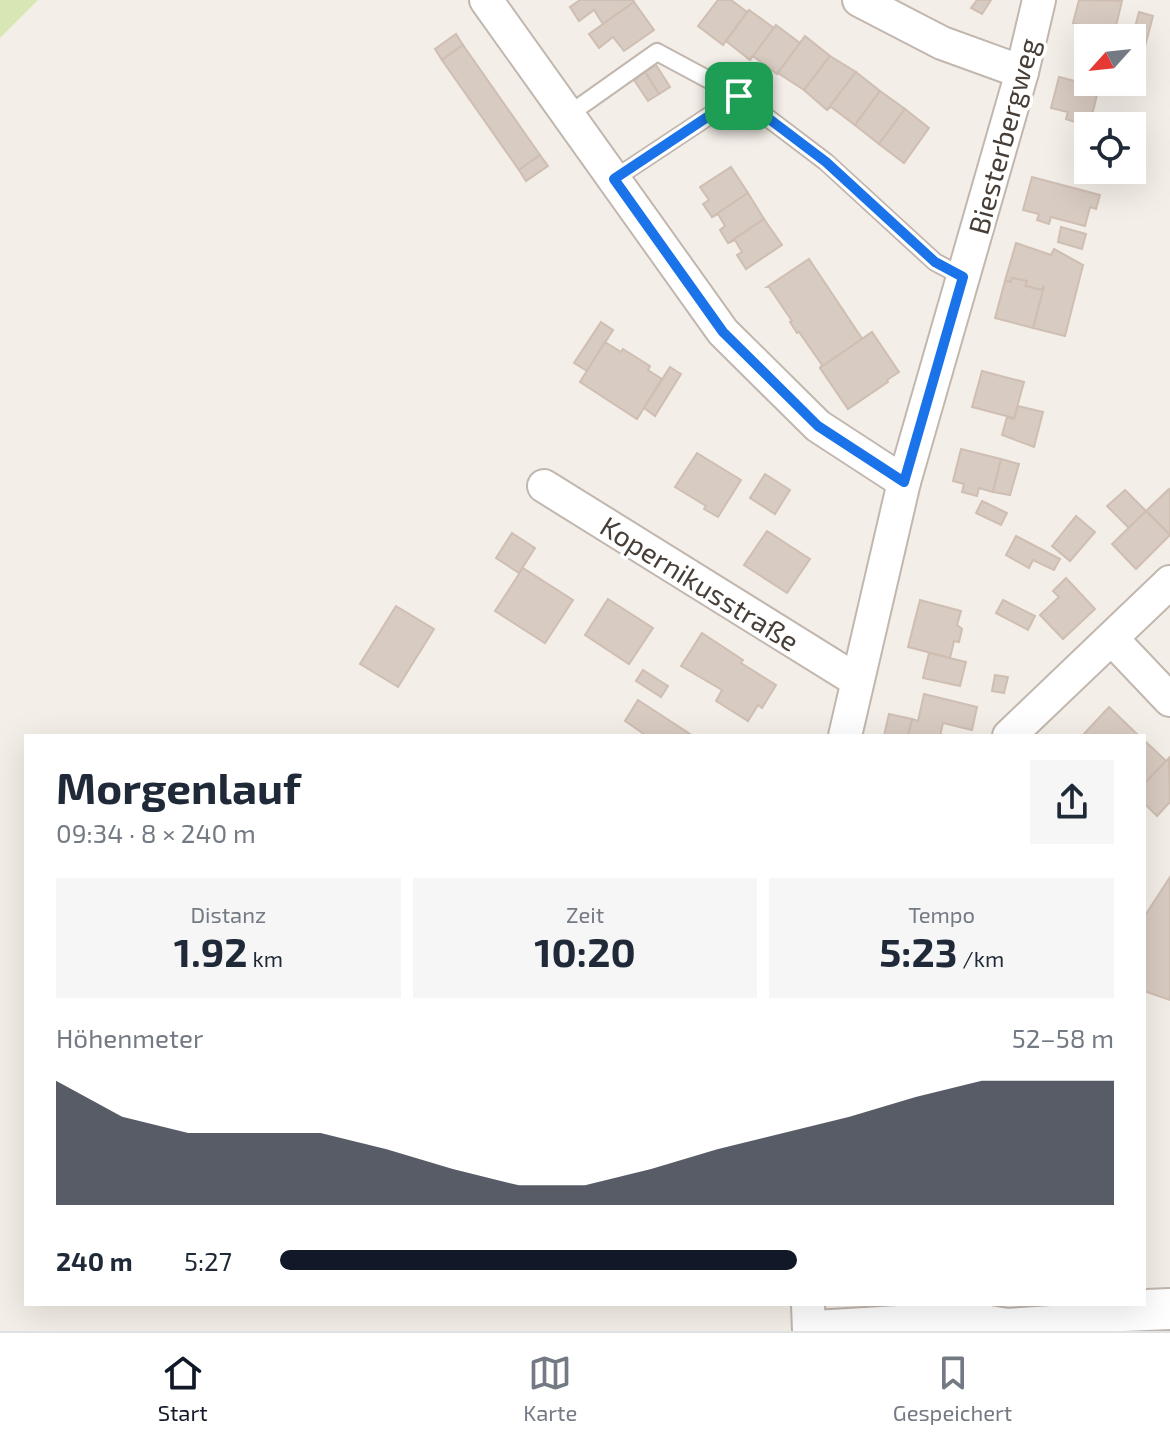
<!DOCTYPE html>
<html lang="de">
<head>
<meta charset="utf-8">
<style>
	:root { --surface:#fff; --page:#f6f6f7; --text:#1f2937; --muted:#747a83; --line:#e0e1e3; --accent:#111827 }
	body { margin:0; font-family:"Exo 2",sans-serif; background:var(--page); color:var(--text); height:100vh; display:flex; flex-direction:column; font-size:30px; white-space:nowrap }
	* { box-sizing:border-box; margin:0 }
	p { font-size:26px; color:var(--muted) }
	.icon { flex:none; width:44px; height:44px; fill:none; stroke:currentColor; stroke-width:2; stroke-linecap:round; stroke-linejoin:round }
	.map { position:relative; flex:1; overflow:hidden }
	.sheet { position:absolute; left:24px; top:734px; width:1122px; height:572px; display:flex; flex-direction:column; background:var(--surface); border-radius:0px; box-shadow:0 8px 32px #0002 }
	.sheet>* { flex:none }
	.needle { width:52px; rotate:243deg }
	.fabs { position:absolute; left:1074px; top:24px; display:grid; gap:16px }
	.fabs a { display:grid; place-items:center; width:72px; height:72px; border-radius:0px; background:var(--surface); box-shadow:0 8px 32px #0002; font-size:40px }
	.pin { position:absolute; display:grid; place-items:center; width:68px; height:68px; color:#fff; margin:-34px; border-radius:16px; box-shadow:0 4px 12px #0006 }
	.round { display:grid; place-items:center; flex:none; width:84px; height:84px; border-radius:0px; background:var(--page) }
	.headline { display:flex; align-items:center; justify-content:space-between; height:136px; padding:0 32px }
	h1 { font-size:44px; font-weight:700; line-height:60px }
	.metrics { display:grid; grid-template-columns:repeat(3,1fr); gap:12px; height:136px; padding:8px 32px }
	.metrics div { display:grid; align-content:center; border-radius:0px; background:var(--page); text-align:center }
	.metrics b { font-size:40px; font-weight:700 }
	.metrics small { font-size:22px; font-weight:400 }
	.metrics p { font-size:22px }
	.chart { height:224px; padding:16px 32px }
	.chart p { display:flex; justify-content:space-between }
	.chart svg { width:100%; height:144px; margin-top:8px; fill:var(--accent); opacity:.7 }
	ul { padding:0 32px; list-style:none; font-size:26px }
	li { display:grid; grid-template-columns:128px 96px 1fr; align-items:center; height:60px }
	li i { height:20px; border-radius:10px; background:var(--accent) }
	.tab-bar { display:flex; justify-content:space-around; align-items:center; height:112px; border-top:2px solid var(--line); background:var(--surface); font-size:22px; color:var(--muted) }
	.tab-bar a { display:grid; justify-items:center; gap:4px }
	.tab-bar .on { color:var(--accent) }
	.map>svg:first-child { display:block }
	.green { fill:#d8e6b3 }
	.building { fill:#d8cbc1; stroke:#cfbeb2; stroke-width:2 }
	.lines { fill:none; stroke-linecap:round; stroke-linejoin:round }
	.service-casing { stroke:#c2b7ae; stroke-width:20 }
	.minor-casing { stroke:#c2b7ae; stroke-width:36 }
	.tertiary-casing { stroke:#c2b7ae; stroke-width:44 }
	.service { stroke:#fff; stroke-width:16 }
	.minor { stroke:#fff; stroke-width:32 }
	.tertiary { stroke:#fff; stroke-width:40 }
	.route-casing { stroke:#fff; stroke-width:16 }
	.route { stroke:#1a73e8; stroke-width:10 }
	.labels { text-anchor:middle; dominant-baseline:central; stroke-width:7; stroke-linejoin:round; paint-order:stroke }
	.street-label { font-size:28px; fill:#473e37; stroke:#fff }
</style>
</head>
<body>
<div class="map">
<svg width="1170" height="1331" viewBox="0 0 1170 1331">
	<rect width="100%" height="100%" fill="#f4eee8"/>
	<polygon class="green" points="0,0 38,0 0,38"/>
	<g class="building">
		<polygon points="580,0 633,0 634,2 603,24 594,10 579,21 570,7"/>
		<polygon points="718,0 731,0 747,12 723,45 698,26"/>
		<polygon points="977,0 991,0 982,14 971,8"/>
		<polygon points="1079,0 1122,1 1114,34 1073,23"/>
		<polygon points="634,2 654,30 624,51 613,37 599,48 589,34"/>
		<polygon points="749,10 774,28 750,60 726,41"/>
		<polygon points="1139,12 1153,16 1141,62 1132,60 1132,38"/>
		<polygon points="776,25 800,43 777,74 753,56"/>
		<polygon points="456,34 463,45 442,60 435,49"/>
		<polygon points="805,36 830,56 804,90 778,73"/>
		<polygon points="463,45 540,155 519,170 442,60"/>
		<polygon points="830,56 856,72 827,110 804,90"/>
		<polygon points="656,65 670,87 659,94 645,72"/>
		<polygon points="645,72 659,94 648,101 634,80"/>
		<polygon points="856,72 880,91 855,125 831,107 827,110"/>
		<polygon points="1059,77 1099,87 1091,119 1077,115 1075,122 1066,119 1068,112 1051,108"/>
		<polygon points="880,91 905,109 879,144 855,125"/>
		<polygon points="905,109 929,128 904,163 879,144"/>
		<polygon points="540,155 548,166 526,181 519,170"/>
		<polygon points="731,167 748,193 712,217 703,204 709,200 700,187"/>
		<polygon points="1032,177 1100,195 1096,209 1090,207 1085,226 1051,217 1049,224 1037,220 1039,214 1023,210"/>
		<polygon points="748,193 764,219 728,243 720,230 725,226 718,214 712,217"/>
		<polygon points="764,219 782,245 746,269 737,255 742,252 735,240 728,243"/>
		<polygon points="1061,227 1086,234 1082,249 1058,242"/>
		<polygon points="1016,243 1051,255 1054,249 1083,265 1065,336 1033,328 1044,286 1042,290 1025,286 1027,281 1012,278 1011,282 1005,281"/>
		<polygon points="809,259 863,340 820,368 822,365 799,332 797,333 790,322 792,321 769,287 767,287"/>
		<polygon points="1012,278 1027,281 1025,286 1042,290 1044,286 1033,328 995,318 1005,281 1011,282"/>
		<polygon points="601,322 613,330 587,371 574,363"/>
		<polygon points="872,332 899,372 887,380 888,382 848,409 820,368"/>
		<polygon points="605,342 621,352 623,349 650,366 648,370 662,379 637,419 580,382"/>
		<polygon points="670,367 681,374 655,416 644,408"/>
		<polygon points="982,371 1024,382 1014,418 972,407"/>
		<polygon points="1018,406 1043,412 1034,447 1002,435 1007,417 1014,419"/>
		<polygon points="961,449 1001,459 993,492 979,488 977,496 962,492 964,484 953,481"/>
		<polygon points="697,453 741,480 718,517 704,509 706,506 675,487"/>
		<polygon points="1001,459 1019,464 1010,495 993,492"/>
		<polygon points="765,474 790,490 775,514 750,498"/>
		<polygon points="1169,489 1170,490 1170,535 1146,511"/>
		<polygon points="1125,490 1146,511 1129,528 1107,506"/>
		<polygon points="982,501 1007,513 1001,525 976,513"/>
		<polygon points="1146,511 1170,535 1136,569 1112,544"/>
		<polygon points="1076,516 1095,532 1070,561 1052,546"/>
		<polygon points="767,531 810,559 787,593 744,565"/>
		<polygon points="512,533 535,548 519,573 496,558"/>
		<polygon points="1016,536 1060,559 1054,570 1033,560 1029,568 1006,555"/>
		<polygon points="523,568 573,600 545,643 495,611"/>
		<polygon points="1066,578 1095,609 1063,639 1040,615 1059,597 1053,591"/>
		<polygon points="608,599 653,628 629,664 585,635"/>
		<polygon points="920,600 961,611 957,625 962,629 959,642 954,641 950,658 908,647"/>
		<polygon points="1003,600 1035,616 1028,630 996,613"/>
		<polygon points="396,606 434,629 398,687 360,664"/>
		<polygon points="702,633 743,660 741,663 776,685 762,708 758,705 748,721 716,701 722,690 681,666"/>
		<polygon points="929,653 966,662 960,686 923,678"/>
		<polygon points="643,670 668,686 661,697 636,681"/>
		<polygon points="995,675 1008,677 1004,693 992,691"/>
		<polygon points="924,694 977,707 972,730 943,723 940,736 908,736 912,719 918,721"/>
		<polygon points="638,700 693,736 647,736 625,721"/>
		<polygon points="1109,707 1139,736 1082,736"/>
		<polygon points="889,714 912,719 908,736 884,736"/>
		<polygon points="1144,740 1166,761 1144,784"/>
		<polygon points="1169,758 1170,802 1157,816 1144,803 1144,784"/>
		<polygon points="1170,877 1170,1000 1144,991 1144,917"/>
	</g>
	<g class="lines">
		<defs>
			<g id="service">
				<polyline points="739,96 826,162 935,262 963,277"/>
				<polyline points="568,115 657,52 739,96 614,179"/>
			</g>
			<g id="minor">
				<polyline points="486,0 723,332 818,426 904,482"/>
				<polyline points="859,0 942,43 1022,72"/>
				<polyline points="544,486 856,680"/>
				<polyline points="1113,640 1170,700"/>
				<polyline points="845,736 904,482 1022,72 1039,0"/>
				<polyline points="1009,736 1170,582"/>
				<polyline points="808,1304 809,1331"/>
			</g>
			<g id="tertiary">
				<polyline points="1075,1307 1099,1312 1170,1309"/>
				<polyline points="815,1331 966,1322 1006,1329 1068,1325 1099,1312"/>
			</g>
		</defs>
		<use href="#service" class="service-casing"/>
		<use href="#minor" class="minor-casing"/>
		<use href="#tertiary" class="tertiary-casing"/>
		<use href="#service" class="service"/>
		<use href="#minor" class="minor"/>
		<use href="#tertiary" class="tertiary"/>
	</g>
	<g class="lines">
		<defs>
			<polygon id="route" points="739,96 826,162 935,262 963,277 904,482 818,426 723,332 614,179"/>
		</defs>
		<use href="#route" class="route-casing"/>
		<use href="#route" class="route"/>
	</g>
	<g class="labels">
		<g class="street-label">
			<text transform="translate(1003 136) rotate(-75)">Biesterbergweg</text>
			<text transform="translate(700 583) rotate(32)">Kopernikusstraße</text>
		</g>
	</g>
</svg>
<div class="fabs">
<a><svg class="needle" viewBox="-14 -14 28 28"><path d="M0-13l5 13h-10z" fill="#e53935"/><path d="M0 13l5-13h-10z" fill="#747a83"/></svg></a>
<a><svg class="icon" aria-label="locate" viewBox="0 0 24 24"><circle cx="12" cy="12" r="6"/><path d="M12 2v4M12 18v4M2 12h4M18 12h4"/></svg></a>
</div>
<div class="pin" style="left:739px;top:96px;background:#1e9e55"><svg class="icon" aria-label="arrive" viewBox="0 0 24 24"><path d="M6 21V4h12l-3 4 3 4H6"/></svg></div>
<section class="sheet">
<div class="headline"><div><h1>Morgenlauf</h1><p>09:34 · 8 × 240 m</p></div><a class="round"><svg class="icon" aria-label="share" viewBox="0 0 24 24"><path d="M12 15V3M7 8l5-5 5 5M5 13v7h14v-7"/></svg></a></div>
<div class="metrics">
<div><p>Distanz</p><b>1.92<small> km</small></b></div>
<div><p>Zeit</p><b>10:20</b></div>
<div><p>Tempo</p><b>5:23<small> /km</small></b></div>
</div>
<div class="chart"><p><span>Höhenmeter</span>52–58 m</p>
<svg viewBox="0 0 160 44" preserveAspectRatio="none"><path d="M0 44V6L10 17L20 22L30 22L40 22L50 27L60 33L70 38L80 38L90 33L100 27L110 22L120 17L130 11L140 6L150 6L160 6V44z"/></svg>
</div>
<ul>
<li><b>240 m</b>5:27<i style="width:62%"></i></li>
</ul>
</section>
</div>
<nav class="tab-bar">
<a class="on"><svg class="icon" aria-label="home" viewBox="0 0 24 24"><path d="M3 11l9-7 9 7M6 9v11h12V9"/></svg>Start</a>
<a><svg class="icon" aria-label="map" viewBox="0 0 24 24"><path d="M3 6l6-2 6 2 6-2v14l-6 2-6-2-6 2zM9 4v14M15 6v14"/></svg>Karte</a>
<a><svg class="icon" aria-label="saved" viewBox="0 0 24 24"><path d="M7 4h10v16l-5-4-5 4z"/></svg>Gespeichert</a>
</nav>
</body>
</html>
